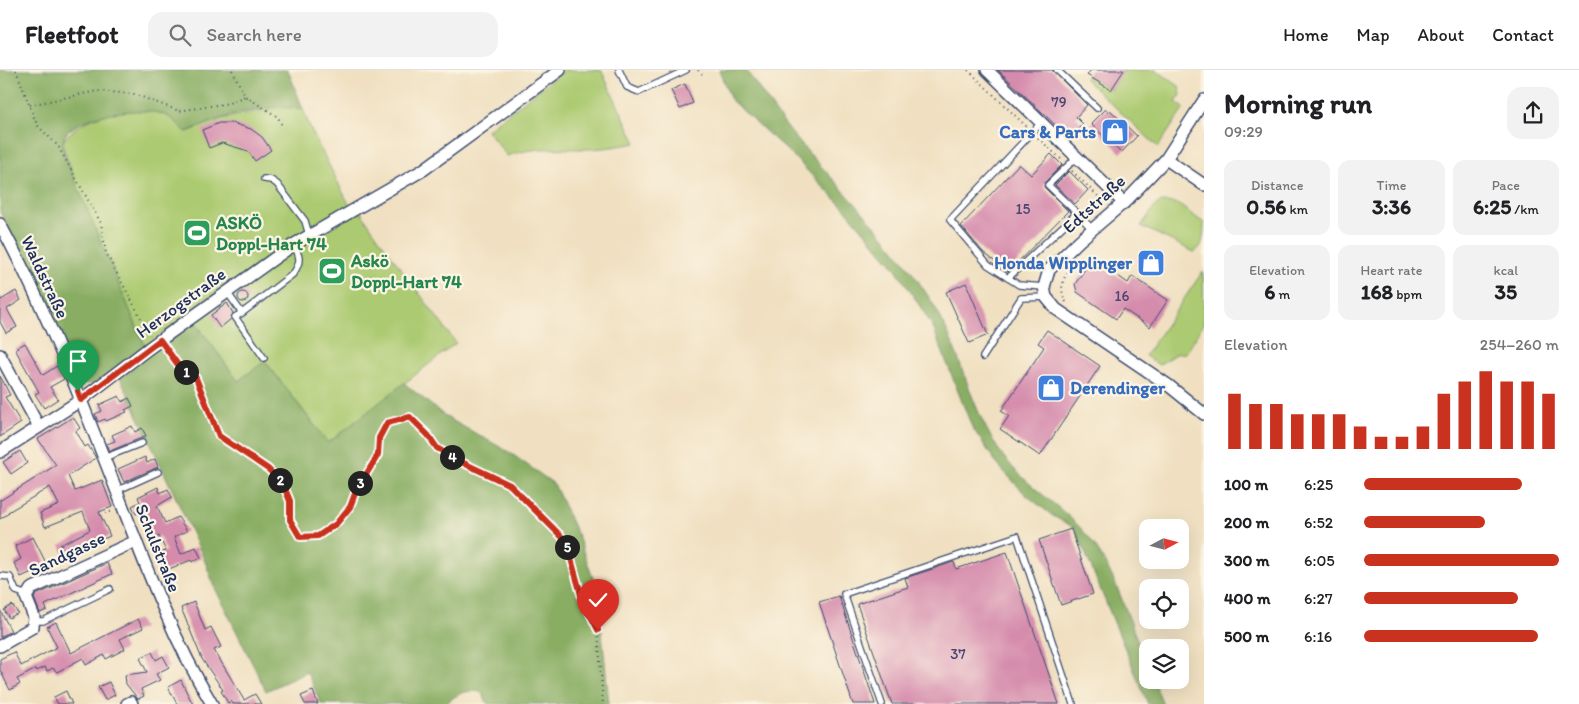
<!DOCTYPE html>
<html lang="en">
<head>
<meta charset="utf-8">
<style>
	:root { --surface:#fff; --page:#f2f2f2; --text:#202124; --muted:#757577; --line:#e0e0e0; --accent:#c8321e }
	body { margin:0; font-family:Itim,sans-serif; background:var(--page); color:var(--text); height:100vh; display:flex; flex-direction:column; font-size:19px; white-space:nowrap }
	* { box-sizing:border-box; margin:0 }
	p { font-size:16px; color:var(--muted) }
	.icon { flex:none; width:28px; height:28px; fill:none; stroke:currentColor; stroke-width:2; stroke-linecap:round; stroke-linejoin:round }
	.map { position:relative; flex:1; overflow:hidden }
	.side { display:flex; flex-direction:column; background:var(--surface); width:375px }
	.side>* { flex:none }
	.needle { width:32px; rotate:83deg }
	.tools { position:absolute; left:1139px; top:449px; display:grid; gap:10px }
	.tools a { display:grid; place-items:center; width:50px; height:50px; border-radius:10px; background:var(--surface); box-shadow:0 5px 20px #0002; font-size:25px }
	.pin { position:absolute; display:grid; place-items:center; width:42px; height:42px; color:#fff; margin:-51px -21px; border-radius:50% 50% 50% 0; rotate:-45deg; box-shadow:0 0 5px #0007 }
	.pin .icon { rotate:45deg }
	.km { position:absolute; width:25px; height:25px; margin:-12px; border-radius:50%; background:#222; color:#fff; font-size:14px; line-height:25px; text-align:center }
	.round { display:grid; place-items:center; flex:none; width:52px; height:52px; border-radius:15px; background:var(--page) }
	.summary { display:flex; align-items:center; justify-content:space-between; height:85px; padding:0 20px }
	h1 { font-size:28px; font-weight:800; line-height:38px }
	.figures { display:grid; grid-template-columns:repeat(3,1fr); gap:8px; height:85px; padding:5px 20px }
	.figures div { display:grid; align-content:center; border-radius:12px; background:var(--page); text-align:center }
	.figures b { font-size:21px; font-weight:800 }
	.figures small { font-size:14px; font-weight:400 }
	.figures p { font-size:14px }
	.chart { height:140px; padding:10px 20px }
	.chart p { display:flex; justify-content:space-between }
	.chart svg { width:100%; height:90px; margin-top:5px; stroke:var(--accent); stroke-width:6 }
	ul { padding:0 20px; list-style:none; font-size:16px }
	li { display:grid; grid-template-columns:80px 60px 1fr; align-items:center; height:38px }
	li i { height:12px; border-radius:6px; background:var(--accent) }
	header { display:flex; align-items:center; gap:30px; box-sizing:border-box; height:70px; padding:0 25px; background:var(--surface); border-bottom:1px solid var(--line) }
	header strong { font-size:24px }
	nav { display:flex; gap:28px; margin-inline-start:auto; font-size:18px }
	.search { width:350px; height:45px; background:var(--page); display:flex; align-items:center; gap:12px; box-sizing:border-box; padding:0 18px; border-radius:15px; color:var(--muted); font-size:19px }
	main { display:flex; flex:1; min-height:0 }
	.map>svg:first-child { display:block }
	.green { fill:#acca71; stroke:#647c68 }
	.forest { fill:#89ae63; stroke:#526e60 }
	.building { fill:#d58bac }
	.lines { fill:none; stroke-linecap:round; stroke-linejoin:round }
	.lane-casing { stroke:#3b4a6d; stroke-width:8 }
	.street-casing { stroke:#3b4a6d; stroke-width:14 }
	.path { stroke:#3b4a6d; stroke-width:2; stroke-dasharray:1 4; stroke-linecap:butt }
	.lane { stroke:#fff; stroke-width:5.5 }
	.street { stroke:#fff; stroke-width:11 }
	.route-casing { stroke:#fff; stroke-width:10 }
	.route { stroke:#c8321e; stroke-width:6 }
	.labels { text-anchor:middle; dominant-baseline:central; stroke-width:4.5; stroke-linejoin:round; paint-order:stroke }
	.number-label { font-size:15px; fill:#4a4672 }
	.shop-label { font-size:18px; font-weight:bold; fill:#366cbe; stroke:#fcf5e5; text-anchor:end }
	.street-label { font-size:18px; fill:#1b2f5e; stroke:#fcf5e5 }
	.leisure-label { font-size:18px; font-weight:bold; fill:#27864d; stroke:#fcf5e5; text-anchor:start }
</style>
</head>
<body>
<header>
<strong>Fleetfoot</strong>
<div class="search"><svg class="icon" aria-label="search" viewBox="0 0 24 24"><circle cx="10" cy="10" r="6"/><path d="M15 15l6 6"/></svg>Search here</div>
<nav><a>Home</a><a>Map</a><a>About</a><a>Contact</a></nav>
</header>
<main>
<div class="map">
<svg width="1204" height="634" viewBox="0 0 1204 634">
	<rect width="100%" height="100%" fill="#fcf5e5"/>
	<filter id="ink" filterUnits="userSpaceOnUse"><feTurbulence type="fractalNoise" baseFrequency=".02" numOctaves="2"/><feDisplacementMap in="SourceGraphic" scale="10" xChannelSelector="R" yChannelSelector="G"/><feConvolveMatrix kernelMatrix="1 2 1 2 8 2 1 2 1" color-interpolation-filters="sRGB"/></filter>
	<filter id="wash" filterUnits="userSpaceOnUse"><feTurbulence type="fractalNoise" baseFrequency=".0096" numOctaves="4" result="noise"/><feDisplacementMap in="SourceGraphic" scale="20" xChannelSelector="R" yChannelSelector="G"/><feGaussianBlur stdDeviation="1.12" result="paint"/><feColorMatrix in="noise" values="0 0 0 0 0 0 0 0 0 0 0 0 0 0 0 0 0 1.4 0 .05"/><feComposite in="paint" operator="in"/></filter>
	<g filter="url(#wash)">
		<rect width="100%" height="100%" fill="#f0e0c1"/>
		<g class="green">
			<path d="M 564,0 L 601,0 L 636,73 C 619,76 603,79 585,79 C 556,79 536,76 507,86 L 487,60 Z"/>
			<polygon points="1124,0 1156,0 1179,16 1181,25 1176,32 1184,38 1158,77 1085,9 1087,5 1111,20"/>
			<path d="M 279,36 L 303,39 L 310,58 L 351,138 L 295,178 L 360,141 L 382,173 L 456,273 L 328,373 L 266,292 L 238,311 L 190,245 L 145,276 L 77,117 L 62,74 C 75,45 134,34 162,44 C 172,47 179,55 187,62 L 221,49 Z"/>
			<path d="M 1163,132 L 1176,133 L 1204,153 C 1204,163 1204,178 1194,182 L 1141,156 L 1157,134 Z"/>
			<polygon points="1203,201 1204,253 1186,283 1175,284 1159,295 1145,286"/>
		</g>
		<g class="forest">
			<path d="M 0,0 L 288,0 L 303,39 C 260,33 226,46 186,62 C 179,55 172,47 162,44 C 139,36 81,44 66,64 C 61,72 63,79 65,87 L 145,276 L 93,315 L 80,312 L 33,207 L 0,142 Z"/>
			<path d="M 719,0 L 746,0 C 763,24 780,50 800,73 C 846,125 895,172 932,232 C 962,281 969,339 1003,386 C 1027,418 1065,437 1090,469 C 1116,503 1131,556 1147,596 L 1148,610 L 1153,610 L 1163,634 L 1148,634 L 1075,458 L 1053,446 L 1025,424 L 997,394 L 972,357 L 932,255 L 896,199 L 845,139 L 792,85 L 731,30 Z"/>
			<path d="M 194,251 L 238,311 L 265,291 L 328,373 L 404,313 L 446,347 L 509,382 L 554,414 L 578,466 L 598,522 L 609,634 L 488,634 L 481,622 C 466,619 456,624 446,634 L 321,634 L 307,602 L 266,621 L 215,518 L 204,489 L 120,307 Z"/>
		</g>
		<g id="blocks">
			<g class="building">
				<polygon points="998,0 1052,0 1087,35 1076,47 1083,54 1069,68"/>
				<polygon points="1091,0 1124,0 1111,20 1087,5"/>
				<polygon points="685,14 693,33 680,39 671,20"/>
				<polygon points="1106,39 1108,42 1110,40 1137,66 1121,83 1091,54"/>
				<polygon points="219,53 232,53 251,59 262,67 271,80 255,91 248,81 222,73 209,78 202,60"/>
				<polygon points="1051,84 1062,95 1045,112 1044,117 1068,141 1008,202 983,182 961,156 1019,94 1031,105"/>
				<polygon points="1069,101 1088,120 1075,134 1055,115"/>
				<polygon points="1098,192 1128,213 1132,206 1168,230 1150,257 1123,239 1116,249 1077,222 1075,214 1089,193"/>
				<polygon points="966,213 988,265 969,273 946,222"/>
				<polygon points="16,221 21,230 7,239 17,257 6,263 0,252 0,227 1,230"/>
				<circle cx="243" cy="227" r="5"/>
				<polygon points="227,233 233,243 231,249 220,258 211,245"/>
				<polygon points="1047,260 1100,296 1040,386 1000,359 1009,346 1001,341 1044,277 1038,273"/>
				<polygon points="25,273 43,305 57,296 64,309 50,317 58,329 44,338 35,324 39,322 15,279"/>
				<polygon points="0,306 10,325 5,327 21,353 0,367"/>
				<polygon points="119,326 122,332 129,328 133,336 125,340 127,342 106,351 105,349 98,352 95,344 102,341 99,335"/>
				<polygon points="73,347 80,358 76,361 85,377 88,375 96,388 68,406 75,421 102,410 112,437 99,442 110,466 65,486 60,475 90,460 83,442 45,457 40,443 59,435 50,417 8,442 9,443 0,449 0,429 1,430 56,395 38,369"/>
				<polygon points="132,356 135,362 142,358 146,366 110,381 107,374 115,371 112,365"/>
				<polygon points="20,381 27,393 11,404 3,392"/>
				<polygon points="145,387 147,393 155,389 158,397 124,412 118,399"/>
				<polygon points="158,417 160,423 168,419 172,427 157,436 165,453 178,447 187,461 174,467 181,484 196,477 201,488 192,492 191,490 164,501 157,484 166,481 159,466 152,470 140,442 136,444 132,436 140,432 138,427"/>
				<polygon points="1071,459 1093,524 1061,535 1039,470"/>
				<polygon points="33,467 47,495 21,507 14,493 21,489 15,476"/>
				<polygon points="1007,482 1059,634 892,634 857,534 908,517 905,508 954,492 956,499"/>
				<polygon points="107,493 112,504 45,535 47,540 40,543 34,528 36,525"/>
				<polygon points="839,526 875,634 853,634 819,532"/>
				<polygon points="194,532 205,560 211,557 221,577 214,580 244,630 255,624 261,634 233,634 231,631 228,633 221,621 223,620 202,589 181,538"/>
				<polygon points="12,535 18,543 9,548 4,540"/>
				<polygon points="0,540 11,561 0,567"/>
				<polygon points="138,549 143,558 120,569 125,579 106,589 104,585 86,595 83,588 57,602 53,598 47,601 45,597 37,601 36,599 17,609 20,614 10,620 0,600 0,589 14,582 21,596 57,577 47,557 56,552 71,583"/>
				<polygon points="152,582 156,590 163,586 169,597 156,604 160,610 141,619 144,626 138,629 126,614 125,605 147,602 140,588"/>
				<polygon points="181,610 187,623 193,634 177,634 175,630 168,617"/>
				<polygon points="109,612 115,625 105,630 98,617"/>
				<polygon points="66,621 72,634 58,634 54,627"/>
				<polygon points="313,621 318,634 305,634 301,626"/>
			</g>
		</g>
	</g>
	<g filter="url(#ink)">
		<use href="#blocks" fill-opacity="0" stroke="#3b4a6d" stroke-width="1"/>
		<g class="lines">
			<defs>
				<g id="lane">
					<polyline points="619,0 627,17 639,22 686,0"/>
					<polyline points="1057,0 1097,38"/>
					<polyline points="1041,53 950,150 988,195 1019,215 1044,217"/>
					<polyline points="1077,87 1048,115 1077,143"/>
					<polyline points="264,109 271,110 277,114 305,151 309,165"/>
					<polyline points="1008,208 1077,143 1092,159"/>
					<polyline points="227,222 242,243 235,247 264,288"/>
					<path d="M 242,243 L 293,204 C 301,193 301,186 293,175"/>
					<polyline points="983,287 1021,228 1046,227"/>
					<polyline points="104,388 142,373"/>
					<polyline points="116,421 158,402"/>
					<polyline points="0,506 10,507 16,521 27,525"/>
					<polyline points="35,551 43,551 110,519"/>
					<polyline points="882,634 844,524 1017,466 1073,634"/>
				</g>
				<g id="street">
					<polyline points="987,0 1124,133"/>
					<polyline points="1204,30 1166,89 1128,129 1080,170 1049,200 1044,217 1046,227 1056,239 1168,315 1204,344"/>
					<polyline points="1166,89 1204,115"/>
					<path d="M 0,154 C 46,239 81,329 116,419 C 144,492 171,566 212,634"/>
					<polyline points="0,285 39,357"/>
					<polyline points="0,382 81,330 149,278 293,175 423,100 560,0"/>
					<polyline points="0,576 33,557 34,547 26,527 31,519 136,471"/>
					<polyline points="127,634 131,632 132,634"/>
				</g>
			</defs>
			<use href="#lane" class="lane-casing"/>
			<use href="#street" class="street-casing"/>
			<g class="path">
				<polyline points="16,0 37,55 58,76 78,112 101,153 106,183 150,265"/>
				<polyline points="232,0 245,26 278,47 282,56"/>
				<polyline points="698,0 702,4"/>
				<polyline points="968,0 1027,57"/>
				<polyline points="30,35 97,21 134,24 179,41 229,33 245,26"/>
				<polyline points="1038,68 1062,90"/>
				<polyline points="1072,101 1106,134"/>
				<path d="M 1066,232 C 1056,214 1067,202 1078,188"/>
				<polyline points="166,278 181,299 196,308 219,365 268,399 283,414 290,431 290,451 300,467 318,466 336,454 350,437 356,421 378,385 379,368 387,353 410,347 428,365 437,378 455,389 510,415 566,471 582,528 598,561 603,634"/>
				<polyline points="105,443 114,441"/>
			</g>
			<use href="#lane" class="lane"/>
			<use href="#street" class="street"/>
		</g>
	</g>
	<g class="lines" filter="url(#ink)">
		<defs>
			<polyline id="route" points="78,321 81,330 160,270 181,299 196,308 219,366 268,399 283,414 290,431 290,450 300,467 318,466 336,454 350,437 356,421 378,385 379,368 387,353 410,347 428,365 437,378 455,389 510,415 566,471 582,528 598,560"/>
		</defs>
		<use href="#route" class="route-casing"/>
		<use href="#route" class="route"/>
	</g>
	<defs>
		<symbol id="shop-square" viewBox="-11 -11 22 22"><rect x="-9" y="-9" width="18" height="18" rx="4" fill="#3f7fe0" stroke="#fcf5e5"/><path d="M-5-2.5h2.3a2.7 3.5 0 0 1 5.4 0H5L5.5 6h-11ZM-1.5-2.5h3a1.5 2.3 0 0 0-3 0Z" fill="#fff"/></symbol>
		<symbol id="stadium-square" viewBox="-11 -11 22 22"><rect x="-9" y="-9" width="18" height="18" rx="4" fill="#2e9e5b" stroke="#fcf5e5"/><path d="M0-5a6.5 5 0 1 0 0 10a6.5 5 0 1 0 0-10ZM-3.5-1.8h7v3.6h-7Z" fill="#fff"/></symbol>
	</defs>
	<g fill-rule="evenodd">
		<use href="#shop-square" x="1099" y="46" width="32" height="32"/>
		<use href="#stadium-square" x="181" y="147" width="32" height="32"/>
		<use href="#shop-square" x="1135" y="177" width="32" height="32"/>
		<use href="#stadium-square" x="316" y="185" width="32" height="32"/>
		<use href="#shop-square" x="1035" y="302" width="32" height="32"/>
	</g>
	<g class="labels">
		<g class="number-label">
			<text x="1059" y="32">79</text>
			<text x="1023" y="139">15</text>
			<text x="1122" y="226">16</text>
			<text x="958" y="584">37</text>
		</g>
		<g class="shop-label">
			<text x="1096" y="62">Cars &amp; Parts</text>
			<text x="1132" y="193">Honda Wipplinger</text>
			<text x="1070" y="318" text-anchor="start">Derendinger</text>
		</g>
		<g class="street-label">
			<text transform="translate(1094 134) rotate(-42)">Edtstraße</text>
			<text transform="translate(45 207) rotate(65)">Waldstraße</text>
			<text transform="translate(181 233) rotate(-36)">Herzogstraße</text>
			<text transform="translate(158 478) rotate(68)">Schulstraße</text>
			<text transform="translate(67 484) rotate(-25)">Sandgasse</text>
		</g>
		<g class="leisure-label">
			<text x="216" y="153">ASKÖ<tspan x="216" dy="21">Doppl-Hart 74</tspan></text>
			<text x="351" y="191">Askö<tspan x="351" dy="21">Doppl-Hart 74</tspan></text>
		</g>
	</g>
</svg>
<div class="tools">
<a><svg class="needle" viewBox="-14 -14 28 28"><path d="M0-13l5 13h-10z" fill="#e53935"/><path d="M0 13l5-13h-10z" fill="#757577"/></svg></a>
<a><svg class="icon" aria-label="locate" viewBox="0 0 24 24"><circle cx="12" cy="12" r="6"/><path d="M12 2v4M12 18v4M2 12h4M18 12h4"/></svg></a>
<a><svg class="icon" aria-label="layers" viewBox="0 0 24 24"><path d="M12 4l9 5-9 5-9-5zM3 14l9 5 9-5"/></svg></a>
</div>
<div class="pin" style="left:78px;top:321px;background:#1e9e55"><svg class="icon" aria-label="arrive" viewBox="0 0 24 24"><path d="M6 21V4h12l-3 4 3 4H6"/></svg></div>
<div class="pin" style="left:598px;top:560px;background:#d93025"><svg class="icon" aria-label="check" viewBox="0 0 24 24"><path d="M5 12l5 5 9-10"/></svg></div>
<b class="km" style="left:186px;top:302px">1</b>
<b class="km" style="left:280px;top:410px">2</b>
<b class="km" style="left:360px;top:413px">3</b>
<b class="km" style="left:452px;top:387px">4</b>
<b class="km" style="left:567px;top:477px">5</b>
</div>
<section class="side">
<div class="summary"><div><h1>Morning run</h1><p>09:29</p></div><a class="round"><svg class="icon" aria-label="share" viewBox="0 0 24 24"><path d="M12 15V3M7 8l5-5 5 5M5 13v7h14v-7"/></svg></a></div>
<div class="figures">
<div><p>Distance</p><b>0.56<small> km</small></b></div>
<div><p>Time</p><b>3:36</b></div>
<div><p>Pace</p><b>6:25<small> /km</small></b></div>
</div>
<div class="figures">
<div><p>Elevation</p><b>6<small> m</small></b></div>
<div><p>Heart rate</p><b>168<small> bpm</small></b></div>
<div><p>kcal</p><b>35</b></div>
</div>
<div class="chart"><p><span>Elevation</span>254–260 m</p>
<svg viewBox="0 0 160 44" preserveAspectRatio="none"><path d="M5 44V17M15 44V22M25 44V22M35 44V27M45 44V27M55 44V27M65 44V33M75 44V38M85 44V38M95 44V33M105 44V17M115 44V11M125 44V6M135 44V11M145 44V11M155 44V17"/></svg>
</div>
<ul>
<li><b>100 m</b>6:25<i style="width:81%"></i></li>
<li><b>200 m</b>6:52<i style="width:62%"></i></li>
<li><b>300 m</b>6:05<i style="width:100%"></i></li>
<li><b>400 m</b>6:27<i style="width:79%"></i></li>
<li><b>500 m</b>6:16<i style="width:89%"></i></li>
</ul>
</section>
</main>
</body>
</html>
